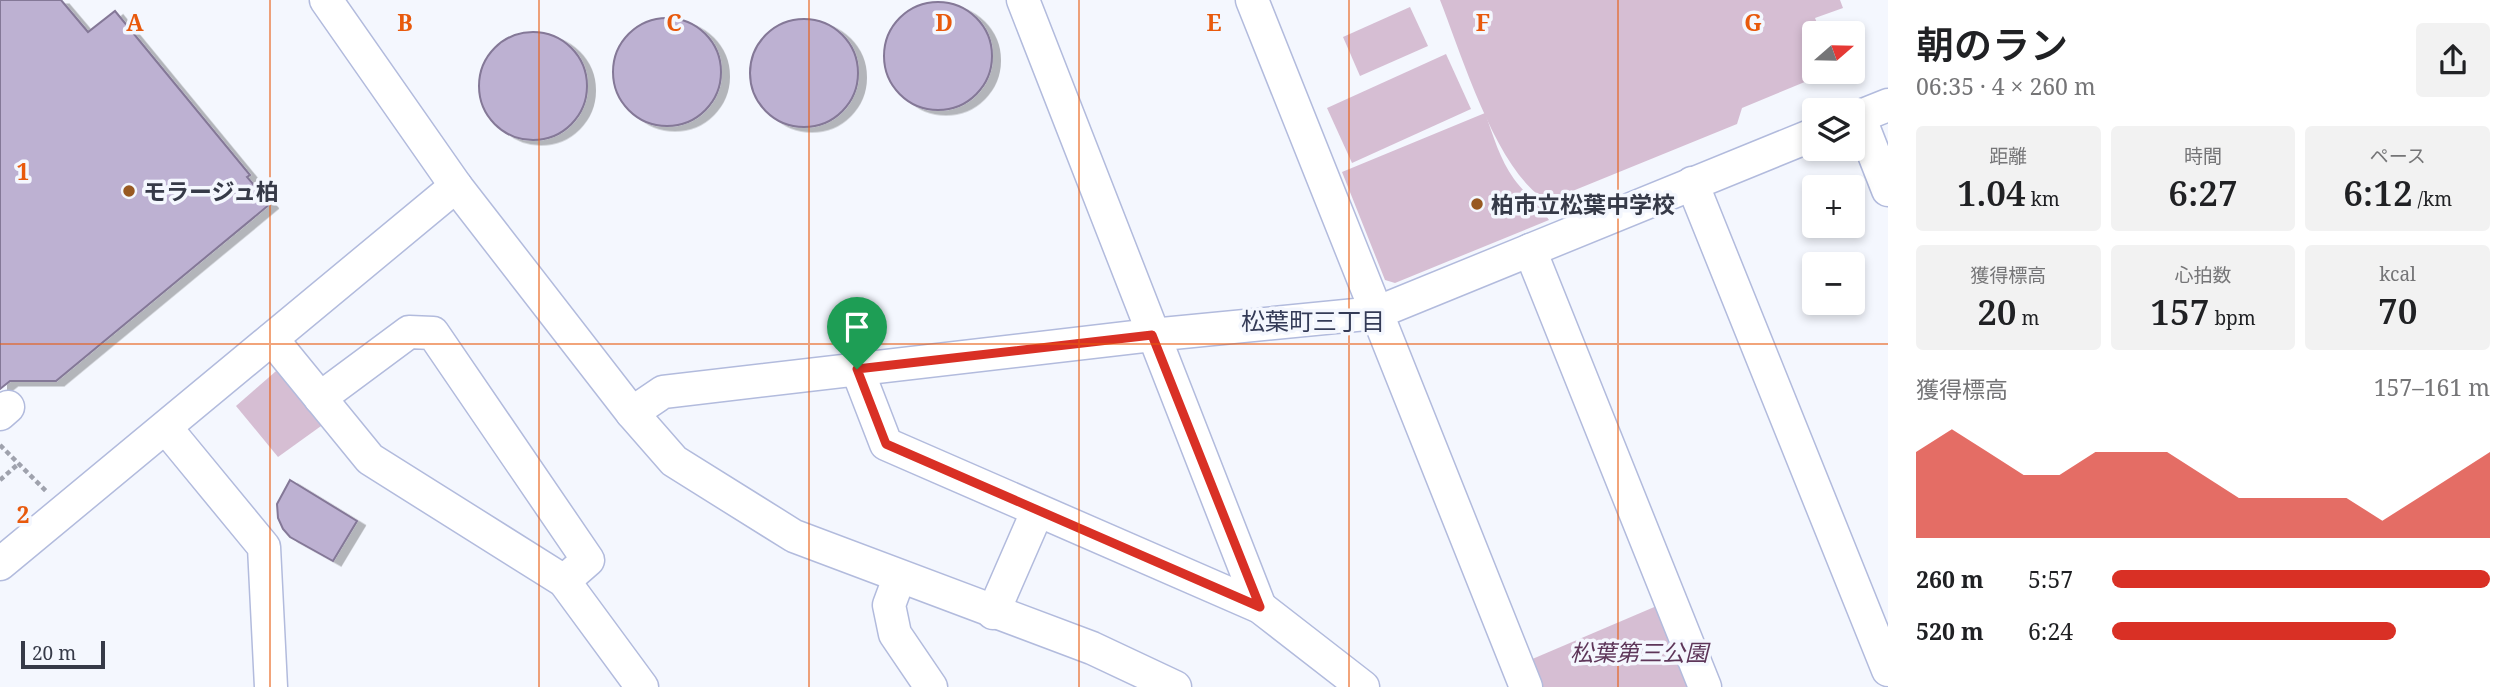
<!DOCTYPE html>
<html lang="ja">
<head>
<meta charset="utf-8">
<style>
	:root { --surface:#fff; --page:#f2f2f2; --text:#202124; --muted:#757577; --accent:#d93025 }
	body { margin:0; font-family:"Noto Serif","Noto Sans JP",serif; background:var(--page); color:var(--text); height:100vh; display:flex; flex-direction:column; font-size:26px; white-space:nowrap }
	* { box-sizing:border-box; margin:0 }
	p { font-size:23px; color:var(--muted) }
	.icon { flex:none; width:38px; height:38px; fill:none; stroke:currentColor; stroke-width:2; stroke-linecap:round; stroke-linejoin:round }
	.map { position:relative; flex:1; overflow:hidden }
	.panel { display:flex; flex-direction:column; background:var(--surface); width:630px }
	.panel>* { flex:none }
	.needle { width:46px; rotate:70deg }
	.tools { position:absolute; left:1802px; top:21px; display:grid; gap:14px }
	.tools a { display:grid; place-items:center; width:63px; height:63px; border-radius:7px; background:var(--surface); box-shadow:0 4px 10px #0003; font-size:35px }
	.scale { position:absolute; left:21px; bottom:18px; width:84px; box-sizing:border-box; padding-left:7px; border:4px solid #363a48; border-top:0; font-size:19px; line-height:24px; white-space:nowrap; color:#363a48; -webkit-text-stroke:5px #f4f7fe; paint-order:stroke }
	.pin { position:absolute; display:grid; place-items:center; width:60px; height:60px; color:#fff; margin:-72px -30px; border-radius:50% 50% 50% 0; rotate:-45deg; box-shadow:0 0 7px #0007 }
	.pin .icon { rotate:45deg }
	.round { display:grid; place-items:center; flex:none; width:74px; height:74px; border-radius:7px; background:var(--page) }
	.head { display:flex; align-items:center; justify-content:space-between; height:119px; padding:0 28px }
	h1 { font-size:38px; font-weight:600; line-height:52px }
	.stats { display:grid; grid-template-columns:repeat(3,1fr); gap:10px; height:119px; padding:7px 28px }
	.stats div { display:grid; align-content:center; border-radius:7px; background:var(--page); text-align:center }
	.stats b { font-size:35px; font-weight:600 }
	.stats small { font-size:19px; font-weight:400 }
	.stats p { font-size:19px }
	.chart { height:196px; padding:14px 28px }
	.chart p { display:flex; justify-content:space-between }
	.chart svg { width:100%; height:126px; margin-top:7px; fill:var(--accent); opacity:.7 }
	ul { padding:0 28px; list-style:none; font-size:23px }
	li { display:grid; grid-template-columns:112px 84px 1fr; align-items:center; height:52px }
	li i { height:18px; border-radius:9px; background:var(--accent) }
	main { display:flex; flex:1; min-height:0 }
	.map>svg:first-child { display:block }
	.green { fill:#d6bed3 }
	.building { fill:#bdb1d2; stroke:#847897; stroke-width:2; filter:url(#shadow) }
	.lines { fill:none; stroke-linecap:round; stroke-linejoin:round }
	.minor-casing { stroke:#b2bbdd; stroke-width:35 }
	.path { stroke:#9fa2ad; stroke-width:4.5; stroke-dasharray:5 3.5; stroke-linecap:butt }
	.minor { stroke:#fff; stroke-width:32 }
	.route-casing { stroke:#fff; stroke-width:14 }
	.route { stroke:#d93025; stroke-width:9 }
	.grid { fill:none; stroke:#e8590c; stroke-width:2; stroke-opacity:0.55 }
	.poi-dot { fill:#985921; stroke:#f4f7fe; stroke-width:2.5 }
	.labels { text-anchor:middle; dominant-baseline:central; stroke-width:7; stroke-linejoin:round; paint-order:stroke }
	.poi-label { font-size:23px; font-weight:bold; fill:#363a48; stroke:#f4f7fe; text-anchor:start }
	.park-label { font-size:23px; font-style:italic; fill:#5e3659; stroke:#f4f7fe }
	.neighbourhood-label { font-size:24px; fill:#343b57; stroke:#f4f7fe }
	.grid-label { font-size:23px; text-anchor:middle; font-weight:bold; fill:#e8590c; stroke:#f4f7fe; stroke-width:7; stroke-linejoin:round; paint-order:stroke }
</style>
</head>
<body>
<main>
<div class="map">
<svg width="1888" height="687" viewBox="0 0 1888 687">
	<defs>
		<filter id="shadow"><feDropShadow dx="8" dy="4.5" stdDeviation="0" flood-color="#0004"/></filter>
	</defs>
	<rect width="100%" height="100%" fill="#f4f7fe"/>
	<g class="green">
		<path d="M 1440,0 L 1840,0 L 1843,8 L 1815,18 L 1821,33 L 1815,33 L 1815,72 L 1829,72 L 1742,108 L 1737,124 L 1548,201 C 1498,176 1461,53 1440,0 Z"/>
		<polygon points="1410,7 1428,46 1360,76 1343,37"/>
		<polygon points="1446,54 1471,109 1352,163 1327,108"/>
		<path d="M 1485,113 C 1493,135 1500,160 1514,179 C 1525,194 1539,204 1549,220 L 1395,283 L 1385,280 L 1342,172 Z"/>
		<polygon points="283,365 328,421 278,457 236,406"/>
		<polygon points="1659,605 1692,687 1540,687 1530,660"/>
	</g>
	<g class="building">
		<polygon points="0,0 61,0 88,32 115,11 250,175 247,177 270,204 56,381 10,381 0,389"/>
		<circle cx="938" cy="56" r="54"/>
		<circle cx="667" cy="72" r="54"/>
		<circle cx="804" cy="73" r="54"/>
		<circle cx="533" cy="86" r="54"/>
		<polygon points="290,480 357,521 333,561 290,537 283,529 278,518 277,504"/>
	</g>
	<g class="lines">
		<defs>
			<g id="minor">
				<polyline points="326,0 456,186 632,413 674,461 794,536 1092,648 1175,687"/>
				<polyline points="1023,0 1260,607"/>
				<polyline points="1252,0 1526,687"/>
				<polyline points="1859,116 1888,190"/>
				<polyline points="1853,119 1888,105"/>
				<polyline points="1692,183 1888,670"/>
				<polyline points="1530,250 1705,687"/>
				<polyline points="272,339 370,459 564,581 642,687"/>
				<polyline points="857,369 886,444 1260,607 1363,687"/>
				<polyline points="320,398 409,332 433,333 588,560 564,581"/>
				<polyline points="632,413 663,392 1152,335 1376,313 1815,134"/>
				<polyline points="0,414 8,407"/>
				<polyline points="166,428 264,547 271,687"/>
				<polyline points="0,564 456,186"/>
				<polyline points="899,578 889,605 895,634 931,687"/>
				<polyline points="993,613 1037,512"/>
			</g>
		</defs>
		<use href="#minor" class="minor-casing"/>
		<g class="path">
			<polyline points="0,445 46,491"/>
			<polyline points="0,480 17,465"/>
		</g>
		<use href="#minor" class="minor"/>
	</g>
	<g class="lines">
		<defs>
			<polygon id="route" points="1152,335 1260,607 886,444 857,369"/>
		</defs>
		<use href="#route" class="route-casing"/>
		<use href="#route" class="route"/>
	</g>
	<path class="grid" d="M 270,0 L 270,687M 539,0 L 539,687M 809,0 L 809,687M 1079,0 L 1079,687M 1349,0 L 1349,687M 1618,0 L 1618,687M 0,344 L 1888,344"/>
	<g class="poi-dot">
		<circle cx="129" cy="191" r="7"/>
		<circle cx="1477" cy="204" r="7"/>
	</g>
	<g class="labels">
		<g class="poi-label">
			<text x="143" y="191">モラージュ柏</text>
			<text x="1491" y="204">柏市立松葉中学校</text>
		</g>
		<g class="park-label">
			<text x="1639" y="652">松葉第三公園</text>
		</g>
		<g class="neighbourhood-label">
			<text x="1313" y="320">松葉町三丁目</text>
		</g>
	</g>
	<g class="grid-label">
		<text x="135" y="31">A</text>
		<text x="405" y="31">B</text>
		<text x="674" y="31">C</text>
		<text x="944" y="31">D</text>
		<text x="1214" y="31">E</text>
		<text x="1483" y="31">F</text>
		<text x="1753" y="31">G</text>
		<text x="23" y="180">1</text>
		<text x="23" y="523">2</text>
	</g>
</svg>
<div class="tools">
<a><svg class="needle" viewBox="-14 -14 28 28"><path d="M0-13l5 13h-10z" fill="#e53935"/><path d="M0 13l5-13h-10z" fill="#757577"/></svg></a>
<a><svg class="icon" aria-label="layers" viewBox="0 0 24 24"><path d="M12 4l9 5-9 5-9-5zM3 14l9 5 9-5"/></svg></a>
<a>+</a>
<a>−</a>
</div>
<div class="scale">20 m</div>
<div class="pin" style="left:857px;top:369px;background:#1e9e55"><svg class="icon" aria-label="arrive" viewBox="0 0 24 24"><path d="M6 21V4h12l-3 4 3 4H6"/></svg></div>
</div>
<section class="panel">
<div class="head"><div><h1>朝のラン</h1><p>06:35 · 4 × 260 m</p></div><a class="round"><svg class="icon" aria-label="share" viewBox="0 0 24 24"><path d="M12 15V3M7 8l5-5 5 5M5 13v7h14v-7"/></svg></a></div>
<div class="stats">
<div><p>距離</p><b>1.04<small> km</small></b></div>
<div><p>時間</p><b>6:27</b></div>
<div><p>ペース</p><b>6:12<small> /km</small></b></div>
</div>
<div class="stats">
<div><p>獲得標高</p><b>20<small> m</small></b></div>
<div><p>心拍数</p><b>157<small> bpm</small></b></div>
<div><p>kcal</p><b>70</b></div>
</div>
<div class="chart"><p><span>獲得標高</span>157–161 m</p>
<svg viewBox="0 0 160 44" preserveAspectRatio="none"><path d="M0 44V14L10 6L20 14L30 22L40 22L50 14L60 14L70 14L80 22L90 30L100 30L110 30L120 30L130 38L140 30L150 22L160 14V44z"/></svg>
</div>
<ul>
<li><b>260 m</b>5:57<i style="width:100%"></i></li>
<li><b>520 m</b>6:24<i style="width:75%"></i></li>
</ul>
</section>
</main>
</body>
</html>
